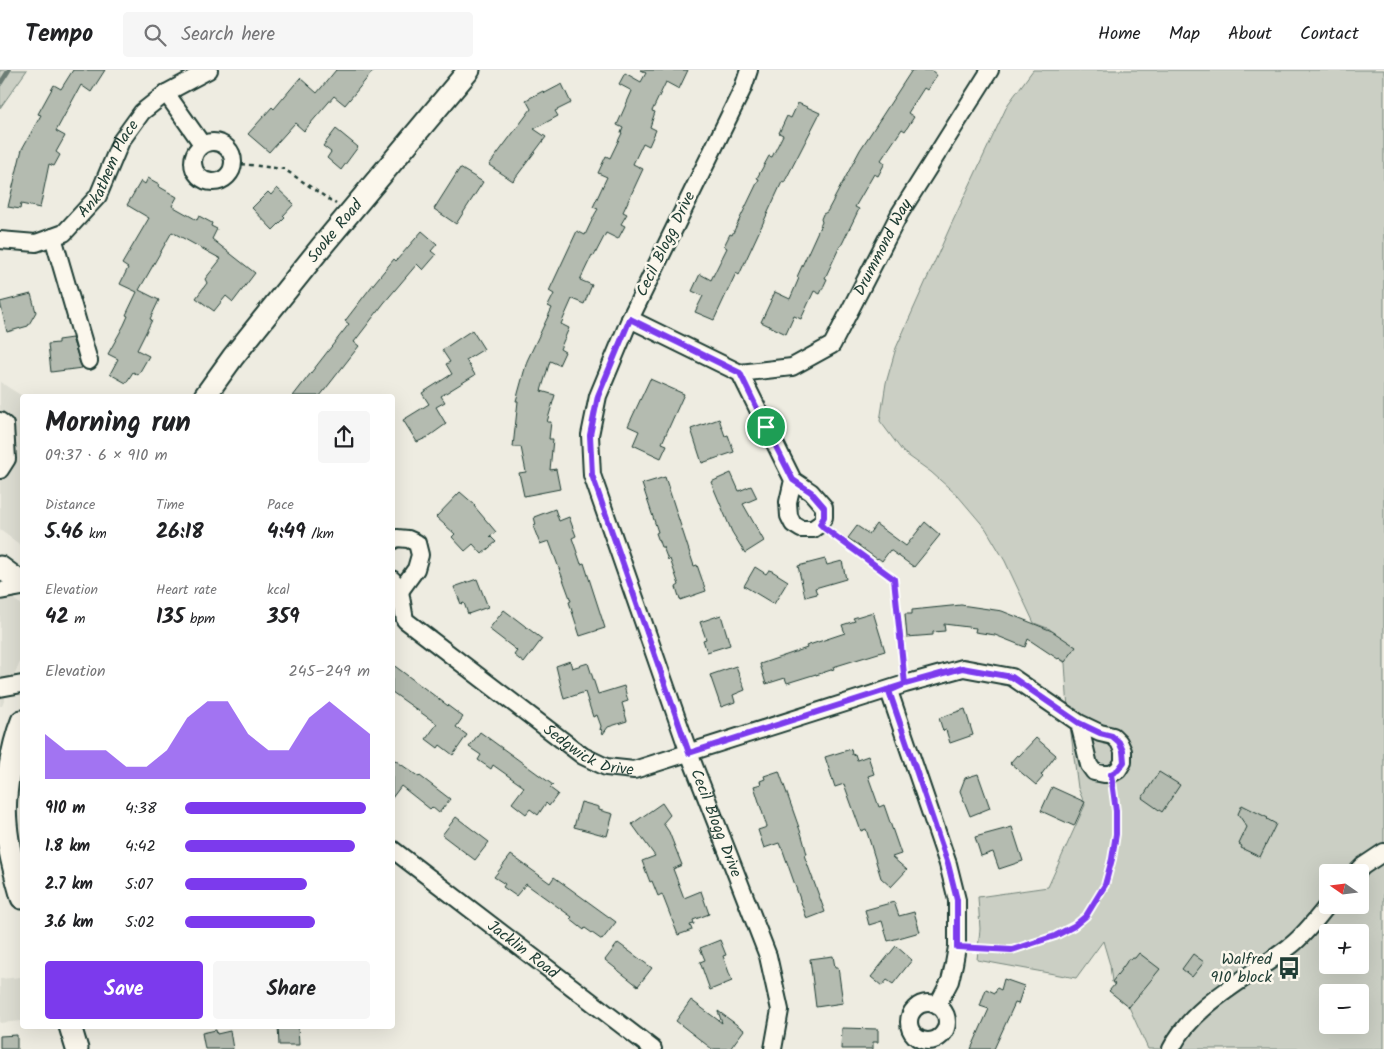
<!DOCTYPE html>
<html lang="en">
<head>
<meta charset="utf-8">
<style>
	:root { --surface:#fff; --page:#f6f6f6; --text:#202124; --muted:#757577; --line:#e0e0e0; --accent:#7c3aed }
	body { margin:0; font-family:Kalam,sans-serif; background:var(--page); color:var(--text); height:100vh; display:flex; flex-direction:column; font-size:19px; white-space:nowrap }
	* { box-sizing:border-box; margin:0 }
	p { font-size:16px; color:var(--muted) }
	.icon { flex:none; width:28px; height:28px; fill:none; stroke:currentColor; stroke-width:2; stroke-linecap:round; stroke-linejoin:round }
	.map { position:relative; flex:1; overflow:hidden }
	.sheet { position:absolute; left:20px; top:324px; width:375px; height:635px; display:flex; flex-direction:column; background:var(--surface); border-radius:5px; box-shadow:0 5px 20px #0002 }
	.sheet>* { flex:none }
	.needle { width:32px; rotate:284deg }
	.controls { position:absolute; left:1319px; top:794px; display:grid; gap:10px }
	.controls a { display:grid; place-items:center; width:50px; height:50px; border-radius:5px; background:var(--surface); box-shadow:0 5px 20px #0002; font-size:25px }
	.pin { position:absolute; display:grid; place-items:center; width:42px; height:42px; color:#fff; margin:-21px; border:2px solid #fff; border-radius:50%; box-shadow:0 1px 5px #0007 }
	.round { display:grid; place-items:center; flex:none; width:52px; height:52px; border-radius:5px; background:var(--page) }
	.overview { display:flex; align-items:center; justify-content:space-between; height:85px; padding:0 25px }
	h1 { font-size:28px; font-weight:600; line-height:38px }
	.metrics { display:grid; grid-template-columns:repeat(3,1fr); gap:8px; height:85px; padding:5px 25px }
	.metrics div { display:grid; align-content:center }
	.metrics b { font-size:21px; font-weight:600 }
	.metrics small { font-size:14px; font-weight:400 }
	.metrics p { font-size:14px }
	.chart { height:140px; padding:10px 25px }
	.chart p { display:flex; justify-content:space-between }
	.chart svg { width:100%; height:90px; margin-top:5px; fill:var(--accent); opacity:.7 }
	.action { display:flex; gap:10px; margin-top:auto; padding:10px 25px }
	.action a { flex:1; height:58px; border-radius:5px; background:var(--accent); color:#fff; font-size:20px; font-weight:600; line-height:58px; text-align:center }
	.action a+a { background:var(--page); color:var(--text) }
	ul { padding:0 25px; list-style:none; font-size:16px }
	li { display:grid; grid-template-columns:80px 60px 1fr; align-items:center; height:38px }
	li i { height:12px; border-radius:6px; background:var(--accent) }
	header { display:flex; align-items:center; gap:30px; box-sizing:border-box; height:70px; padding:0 25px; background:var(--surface); border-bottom:1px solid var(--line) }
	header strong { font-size:24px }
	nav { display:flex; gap:28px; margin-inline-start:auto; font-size:18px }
	.search { width:350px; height:45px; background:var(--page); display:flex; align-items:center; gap:12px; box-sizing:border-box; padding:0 18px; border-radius:5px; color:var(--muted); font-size:19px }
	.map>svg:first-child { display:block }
	.built { fill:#ddddd2 }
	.green { fill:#cbcfc4; stroke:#75867c; fill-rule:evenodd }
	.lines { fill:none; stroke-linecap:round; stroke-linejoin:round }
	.stream { stroke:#6c7d74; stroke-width:4.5 }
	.building { fill:#b4bbb0; stroke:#1f3d34 }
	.minor-casing { stroke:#1f3d34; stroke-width:20 }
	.major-casing { stroke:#1f3d34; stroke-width:25 }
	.path { stroke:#1f3d34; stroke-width:2.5; stroke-dasharray:4 4; stroke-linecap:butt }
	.minor { stroke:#fbf7ec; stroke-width:16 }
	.major { stroke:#fbf7ec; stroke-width:21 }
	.route-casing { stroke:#fff; stroke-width:10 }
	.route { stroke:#7c3aed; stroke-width:6 }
	.labels { text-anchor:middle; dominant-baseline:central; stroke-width:5; stroke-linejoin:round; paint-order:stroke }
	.street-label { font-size:16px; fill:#1f3d34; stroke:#fbf7ec }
	.poi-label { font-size:16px; fill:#1f3d34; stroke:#fbf7ec; text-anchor:end }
</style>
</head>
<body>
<header>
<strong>Tempo</strong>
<div class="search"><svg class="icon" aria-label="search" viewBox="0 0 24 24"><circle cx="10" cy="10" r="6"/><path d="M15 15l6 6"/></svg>Search here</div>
<nav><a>Home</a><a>Map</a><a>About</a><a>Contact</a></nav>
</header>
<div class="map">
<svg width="1384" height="979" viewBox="0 0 1384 979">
	<rect width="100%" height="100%" fill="#eeece1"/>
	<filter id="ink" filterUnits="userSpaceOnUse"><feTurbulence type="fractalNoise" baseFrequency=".02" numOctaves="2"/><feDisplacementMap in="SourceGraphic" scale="10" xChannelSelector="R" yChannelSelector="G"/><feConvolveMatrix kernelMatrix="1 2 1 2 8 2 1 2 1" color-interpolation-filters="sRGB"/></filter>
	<g filter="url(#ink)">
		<g class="built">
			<polygon points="0,312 22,326 22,476 0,460"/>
			<polygon points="0,520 22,535 22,587 2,636 0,636"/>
			<polygon points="21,907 22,911 22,951 0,953 0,909"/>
		</g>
		<g class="green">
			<polygon points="0,0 27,0 0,38"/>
			<path d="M 1033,0 L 1384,0 L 1384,979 L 1148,979 L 1129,937 L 1112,912 L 1110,895 L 1103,871 L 1076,908 L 977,890 L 980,859 L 978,827 L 1048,817 L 1085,735 L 1078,718 L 1068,640 L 1065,593 L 1059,588 L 1050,559 L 1034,553 L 1005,491 L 986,459 L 958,426 L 931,402 L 903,382 L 880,351 L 886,313 L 896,278 L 951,155 L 1008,34 ZM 1328,802 L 1360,802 L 1360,835 L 1328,835 ZM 1328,862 L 1360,862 L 1360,895 L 1328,895 ZM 1328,922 L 1360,922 L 1360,955 L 1328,955 Z"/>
		</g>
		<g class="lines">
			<polyline class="stream" points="0,14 9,0"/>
		</g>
		<g class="building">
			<polygon points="73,0 105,0 91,22 81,15 56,61 65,66 56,82 60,85 54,96 49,94 40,138 21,134 20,139 8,137 22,79 41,45 38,44 54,15 61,19"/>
			<polygon points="336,0 374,0 345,35 334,26 304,61 295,53 269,82 248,64 272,37 274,39 300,8 317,23"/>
			<polygon points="640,0 688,0 679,19 666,12 652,41 655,42 650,57 656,60 649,76 643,73 633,94 643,99 623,142 627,144 621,154 625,156 618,169 606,163 594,186 592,185 580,210 592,215 584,234 572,229 561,254 569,258 560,279 565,282 559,295 550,291 541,321 555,325 547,352 551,352 549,369 553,369 550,400 556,399 560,419 524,426 519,403 526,402 521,377 513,377 518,331 516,331 527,291 552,238 548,236 554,224 549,221 577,161 585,165 595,144 598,139 593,137 607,107 598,103 606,86 610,88 622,63 621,63 623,58 617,55 632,21 619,14 625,3 641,12 646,3"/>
			<polygon points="912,0 931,0 937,5 927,20 924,18 908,43 914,47 905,61 902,59 881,90 885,93 878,106 874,104 855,137 859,139 841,176 840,176 825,208 827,209 820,224 814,221 801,249 794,246 786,264 761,252 775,222 790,229 799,208 797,207 822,152 821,149 823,144 827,142 860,80"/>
			<polygon points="562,14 571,33 555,41 558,46 534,59 546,67 513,111 489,95 531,39 526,30 543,21 545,23"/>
			<polygon points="798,33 820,43 784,113 782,112 739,205 736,203 714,250 695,242 703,226 692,221 700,204 711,210 727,178 724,176 730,164 732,165 759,109 757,108 769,86 772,87 783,65 779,63 787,46 791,48"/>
			<polygon points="336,59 358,77 341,100 327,88 331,82 323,76"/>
			<polygon points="460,98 483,112 456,154 434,139"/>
			<polygon points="148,108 159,114 158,116 177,127 172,136 197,150 199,146 212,153 211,156 217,159 212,169 255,203 233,232 226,226 214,241 196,228 207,213 205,209 221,189 172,162 139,220 159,230 150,249 152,250 137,280 149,286 138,305 133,302 126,313 110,304 118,289 108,284 124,255 128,246 126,245 137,222 120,214 128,198 122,194 149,148 127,135 141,111 145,114"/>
			<polygon points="277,118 294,134 283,146 285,148 273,160 252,138 268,122 271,125"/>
			<polygon points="422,161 437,174 431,181 436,185 423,200 417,194 384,233 354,272 359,276 320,326 293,326 349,254 345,251 375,212 394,189 396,191"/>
			<polygon points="31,224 36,242 28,256 7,262 0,232"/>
			<polygon points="472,260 484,279 466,290 475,305 441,326 445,332 436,337 446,354 428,367 417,372 403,350 429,334 422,323 452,304 446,294 450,292 442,280"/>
			<polygon points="72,268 82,298 51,302 48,274 58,273 58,270"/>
			<polygon points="650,309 684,324 662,373 667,375 661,388 633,375 639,361 628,356"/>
			<polygon points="719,349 725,366 728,365 734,382 702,393 691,359"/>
			<polygon points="731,403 739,421 751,416 757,428 743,434 764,471 745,483 732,462 711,412"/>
			<polygon points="665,407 694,496 697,495 706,521 680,530 676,517 679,515 670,489 668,490 663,477 661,477 656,463 658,462 642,414"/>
			<polygon points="460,422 475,435 474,436 496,462 490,466 496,472 482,484 473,474 465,481 452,467 455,464 436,447"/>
			<polygon points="555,439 559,451 569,447 576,466 572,468 581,494 584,493 605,558 580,566 569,532 571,531 549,471 540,474 533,456 536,455 534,447"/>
			<polygon points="925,452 940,465 914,497 890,480 882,491 878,488 877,489 848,468 857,456 869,464 876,454 906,476"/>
			<polygon points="825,489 827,495 842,491 846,509 815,518 817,524 805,527 798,496"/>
			<polygon points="755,497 766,504 769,500 772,501 788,511 774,534 744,516"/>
			<polygon points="477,509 488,537 468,544 464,533 461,534 454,517"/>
			<polygon points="961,535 1002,541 1052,561 1076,577 1065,592 1059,588 1058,589 1028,569 1025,577 995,565 975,562 976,558 944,554 945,561 933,562 933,565 907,567 905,544 912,544 912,540"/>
			<polygon points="504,540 542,569 524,593 514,585 517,581 515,579 489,559"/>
			<polygon points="873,542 885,581 833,597 834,599 816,605 816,604 787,613 785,608 766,614 760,594 807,578 806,576 845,563 842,555 855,551 853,548"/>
			<polygon points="721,545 730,575 707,582 703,570 706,569 700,552"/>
			<polygon points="570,591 572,598 588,593 598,624 624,616 628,631 622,633 627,651 608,657 603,664 601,659 600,660 601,656 597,645 593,647 585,622 564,629 556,596"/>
			<polygon points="392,594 463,647 456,657 467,665 453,685 440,675 438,678 426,669 437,654 392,622"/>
			<polygon points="736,596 745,620 733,625 735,632 721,637 710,605"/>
			<polygon points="965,639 973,665 950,673 946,660 943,661 939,648"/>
			<polygon points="480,662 553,715 550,718 558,724 549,736 546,733 538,745 530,739 526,744 512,733 524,717 493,695 491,699 478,690 481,685 469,677"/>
			<polygon points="1036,668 1056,685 1041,705 1043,707 1036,715 1010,693 1017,685 1019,686"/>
			<polygon points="851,679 852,685 855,684 857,690 868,686 874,704 868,706 879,737 884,735 901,784 892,787 907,800 891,817 881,808 866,759 861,761 844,714 835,717 825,687"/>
			<polygon points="392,688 419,707 420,706 450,729 439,743 432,737 430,739 401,716 392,728"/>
			<polygon points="779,701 802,766 807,784 804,785 825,842 807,849 782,778 781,778 779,773 764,778 758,760 767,757 754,716 761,714 760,711 765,709 764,706"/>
			<polygon points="1159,702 1180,715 1162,742 1142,728"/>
			<polygon points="978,704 990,738 970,746 960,721 965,708"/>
			<polygon points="1052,717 1085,732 1074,756 1041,741"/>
			<polygon points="581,732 599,737 599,740 613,744 607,766 574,757"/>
			<polygon points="662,733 670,745 663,753 669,762 682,795 673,799 684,828 701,821 709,844 693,850 694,854 690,855 692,860 678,865 662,824 658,826 652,811 650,812 642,791 655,786 632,754"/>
			<polygon points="1242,735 1268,748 1267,749 1276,754 1260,787 1241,778 1242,776 1239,774 1247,757 1238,744"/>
			<polygon points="456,747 489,772 475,790 442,765"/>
			<polygon points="1012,757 1023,791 999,799 993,782 981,786 975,767"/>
			<polygon points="511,785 550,813 554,807 616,852 602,870 585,858 584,860 570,849 572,847 526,814 516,826 503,817 505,814 494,807"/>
			<polygon points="894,832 899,846 914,842 920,862 888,871 882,851 869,855 865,840"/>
			<polygon points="720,870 726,885 723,886 732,911 710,920 700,892 705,890 700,878"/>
			<polygon points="618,873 652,898 638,916 605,890"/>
			<polygon points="896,876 912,890 893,914 887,910 882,916 871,907"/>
			<polygon points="1139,883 1160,899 1129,937 1109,921 1115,914 1112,912 1126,893 1128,889 1135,888"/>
			<polygon points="1193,884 1204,892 1192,907 1182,899"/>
			<polygon points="833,886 835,897 838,897 843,933 816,937 810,889"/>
			<polygon points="1004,909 1024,916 1018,934 1015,933 994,979 971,979 989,939 980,936 986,919 995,923 997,918 1001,920"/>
			<polygon points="691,930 722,953 718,941 744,960 730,979 712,979 676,951"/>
			<polygon points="278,956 298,956 299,975 279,975"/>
			<polygon points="842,958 878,959 878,972 873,972 873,979 841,979"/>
			<polygon points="216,960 217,964 230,961 233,979 205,979 202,963"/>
			<polygon points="17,965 17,979 0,979 0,966"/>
		</g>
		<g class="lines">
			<defs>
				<g id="minor">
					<path id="s1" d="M 749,0 L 743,18 L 630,249 L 598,326 L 590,365 L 592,405 L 689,683 L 768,886 L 780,940 L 773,979"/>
					<polyline points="166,23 202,74"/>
					<circle cx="213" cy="92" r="20"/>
					<polyline points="53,167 89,291"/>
					<path id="s2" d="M 0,170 L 36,173 L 64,163 L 98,126 L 121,71 L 142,42 L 166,23 L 209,0"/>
					<polyline points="630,249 740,303 793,410 811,422 824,437 824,447 820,454 813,459 801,459 793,454 789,446 788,432 793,410"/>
					<path id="s3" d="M 740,303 L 792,297 L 832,275 L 900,143 L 990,0"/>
					<polyline points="0,351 5,355 7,389 0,400"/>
					<polyline points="392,471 397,468 408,469 417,473 420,485 416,499 400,521"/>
					<path id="s4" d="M 392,509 L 400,521 L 405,550 L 583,686 L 606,697 L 634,700 L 905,614 L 963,598 L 1012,607 L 1079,653 L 1100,663 L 1113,666 L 1119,672 L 1123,681 L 1123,692 L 1118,700 L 1111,704 L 1104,704 L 1094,702 L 1089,695 L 1079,653"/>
					<polyline points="0,521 22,517"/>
					<polyline points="0,618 22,614"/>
					<polyline points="889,621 948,794 957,830 957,877 954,894 950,911 937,936"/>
					<path id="s5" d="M 392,779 L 653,979"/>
					<polyline points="1357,802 1363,796 1384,782"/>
					<circle cx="928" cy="952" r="19"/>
					<path d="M 1171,979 C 1194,933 1249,908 1289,877 C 1304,866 1316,849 1328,835"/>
				</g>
				<g id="major">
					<path id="s6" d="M 205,326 L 233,287 L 322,176 L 469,0"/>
					<polyline points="0,497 22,513"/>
					<path d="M 22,651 C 12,676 3,726 6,753 C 8,779 15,803 22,828"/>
					<polyline points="70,956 77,979"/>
				</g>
			</defs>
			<use href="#minor" class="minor-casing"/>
			<use href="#major" class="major-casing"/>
			<g class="path">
				<polyline points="233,93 284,99 336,134"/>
				<polyline points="831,464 894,509 903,598"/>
				<path d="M 971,878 C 984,878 997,880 1009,880 C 1018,880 1030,873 1038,871 C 1050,867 1063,863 1074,856 C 1114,831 1120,761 1113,719"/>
				<polyline points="930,971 931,979"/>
			</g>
			<use href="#minor" class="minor"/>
			<use href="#major" class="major"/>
		</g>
	</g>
	<g class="lines" filter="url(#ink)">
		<defs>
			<polyline id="route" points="766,357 793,410 811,422 824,437 824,447 820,454 824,458 894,509 905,614 889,621 948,794 957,830 957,877 1012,880 1055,866 1074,856 1086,846 1105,815 1112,789 1116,764 1116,741 1111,704 1118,700 1124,692 1123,681 1119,672 1112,666 1100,663 1079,653 1012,607 962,598 905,614 689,683 592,405 590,365 598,326 630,249 740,303 766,357"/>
		</defs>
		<use href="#route" class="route-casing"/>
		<use href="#route" class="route"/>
	</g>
	<defs>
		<symbol id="bus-bare" viewBox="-9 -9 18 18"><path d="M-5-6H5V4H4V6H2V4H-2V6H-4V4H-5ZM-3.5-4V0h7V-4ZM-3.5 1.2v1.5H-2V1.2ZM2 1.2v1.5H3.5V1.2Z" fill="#1f3d34" stroke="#fbf7ec" stroke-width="2.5" paint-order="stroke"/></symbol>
	</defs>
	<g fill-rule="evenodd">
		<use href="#bus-bare" x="1273" y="882" width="32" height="32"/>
	</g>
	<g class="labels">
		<g class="street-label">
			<text stroke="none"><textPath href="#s2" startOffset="145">Ankathem Place</textPath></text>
			<text stroke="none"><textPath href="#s6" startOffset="210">Sooke Road</textPath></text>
			<text transform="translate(666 174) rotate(-64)">Cecil Blogg Drive</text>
			<text stroke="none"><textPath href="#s3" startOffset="208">Drummond Way</textPath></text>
			<text stroke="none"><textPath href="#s4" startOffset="271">Sedgwick Drive</textPath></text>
			<text stroke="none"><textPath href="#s1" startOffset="809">Cecil Blogg Drive</textPath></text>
			<text stroke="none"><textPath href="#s5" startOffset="165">Jacklin Road</textPath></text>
		</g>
		<g class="poi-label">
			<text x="1272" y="889">Walfred<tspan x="1272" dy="18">910 block</tspan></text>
		</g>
	</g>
</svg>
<div class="controls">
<a><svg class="needle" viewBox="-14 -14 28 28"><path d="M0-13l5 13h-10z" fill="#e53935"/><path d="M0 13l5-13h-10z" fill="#757577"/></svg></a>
<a>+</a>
<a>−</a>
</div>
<div class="pin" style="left:766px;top:357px;background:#1e9e55"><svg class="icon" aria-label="arrive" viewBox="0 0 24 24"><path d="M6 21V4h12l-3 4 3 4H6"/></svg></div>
<section class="sheet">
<div class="overview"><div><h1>Morning run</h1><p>09:37 · 6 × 910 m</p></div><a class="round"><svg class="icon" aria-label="share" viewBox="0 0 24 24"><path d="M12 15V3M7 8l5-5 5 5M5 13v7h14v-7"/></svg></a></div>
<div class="metrics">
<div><p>Distance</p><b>5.46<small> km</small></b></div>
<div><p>Time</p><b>26:18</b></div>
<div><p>Pace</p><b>4:49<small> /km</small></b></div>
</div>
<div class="metrics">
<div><p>Elevation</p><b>42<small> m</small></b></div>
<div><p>Heart rate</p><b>135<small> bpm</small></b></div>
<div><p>kcal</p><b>359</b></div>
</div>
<div class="chart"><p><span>Elevation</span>245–249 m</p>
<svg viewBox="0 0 160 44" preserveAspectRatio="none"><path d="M0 44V22L10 30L20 30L30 30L40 38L50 38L60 30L70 14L80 6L90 6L100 22L110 30L120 30L130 14L140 6L150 14L160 22V44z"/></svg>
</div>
<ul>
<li><b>910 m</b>4:38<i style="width:98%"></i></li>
<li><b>1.8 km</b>4:42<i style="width:92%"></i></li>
<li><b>2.7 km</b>5:07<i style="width:66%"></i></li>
<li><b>3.6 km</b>5:02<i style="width:70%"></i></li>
</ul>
<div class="action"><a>Save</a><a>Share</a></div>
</section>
</div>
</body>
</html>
